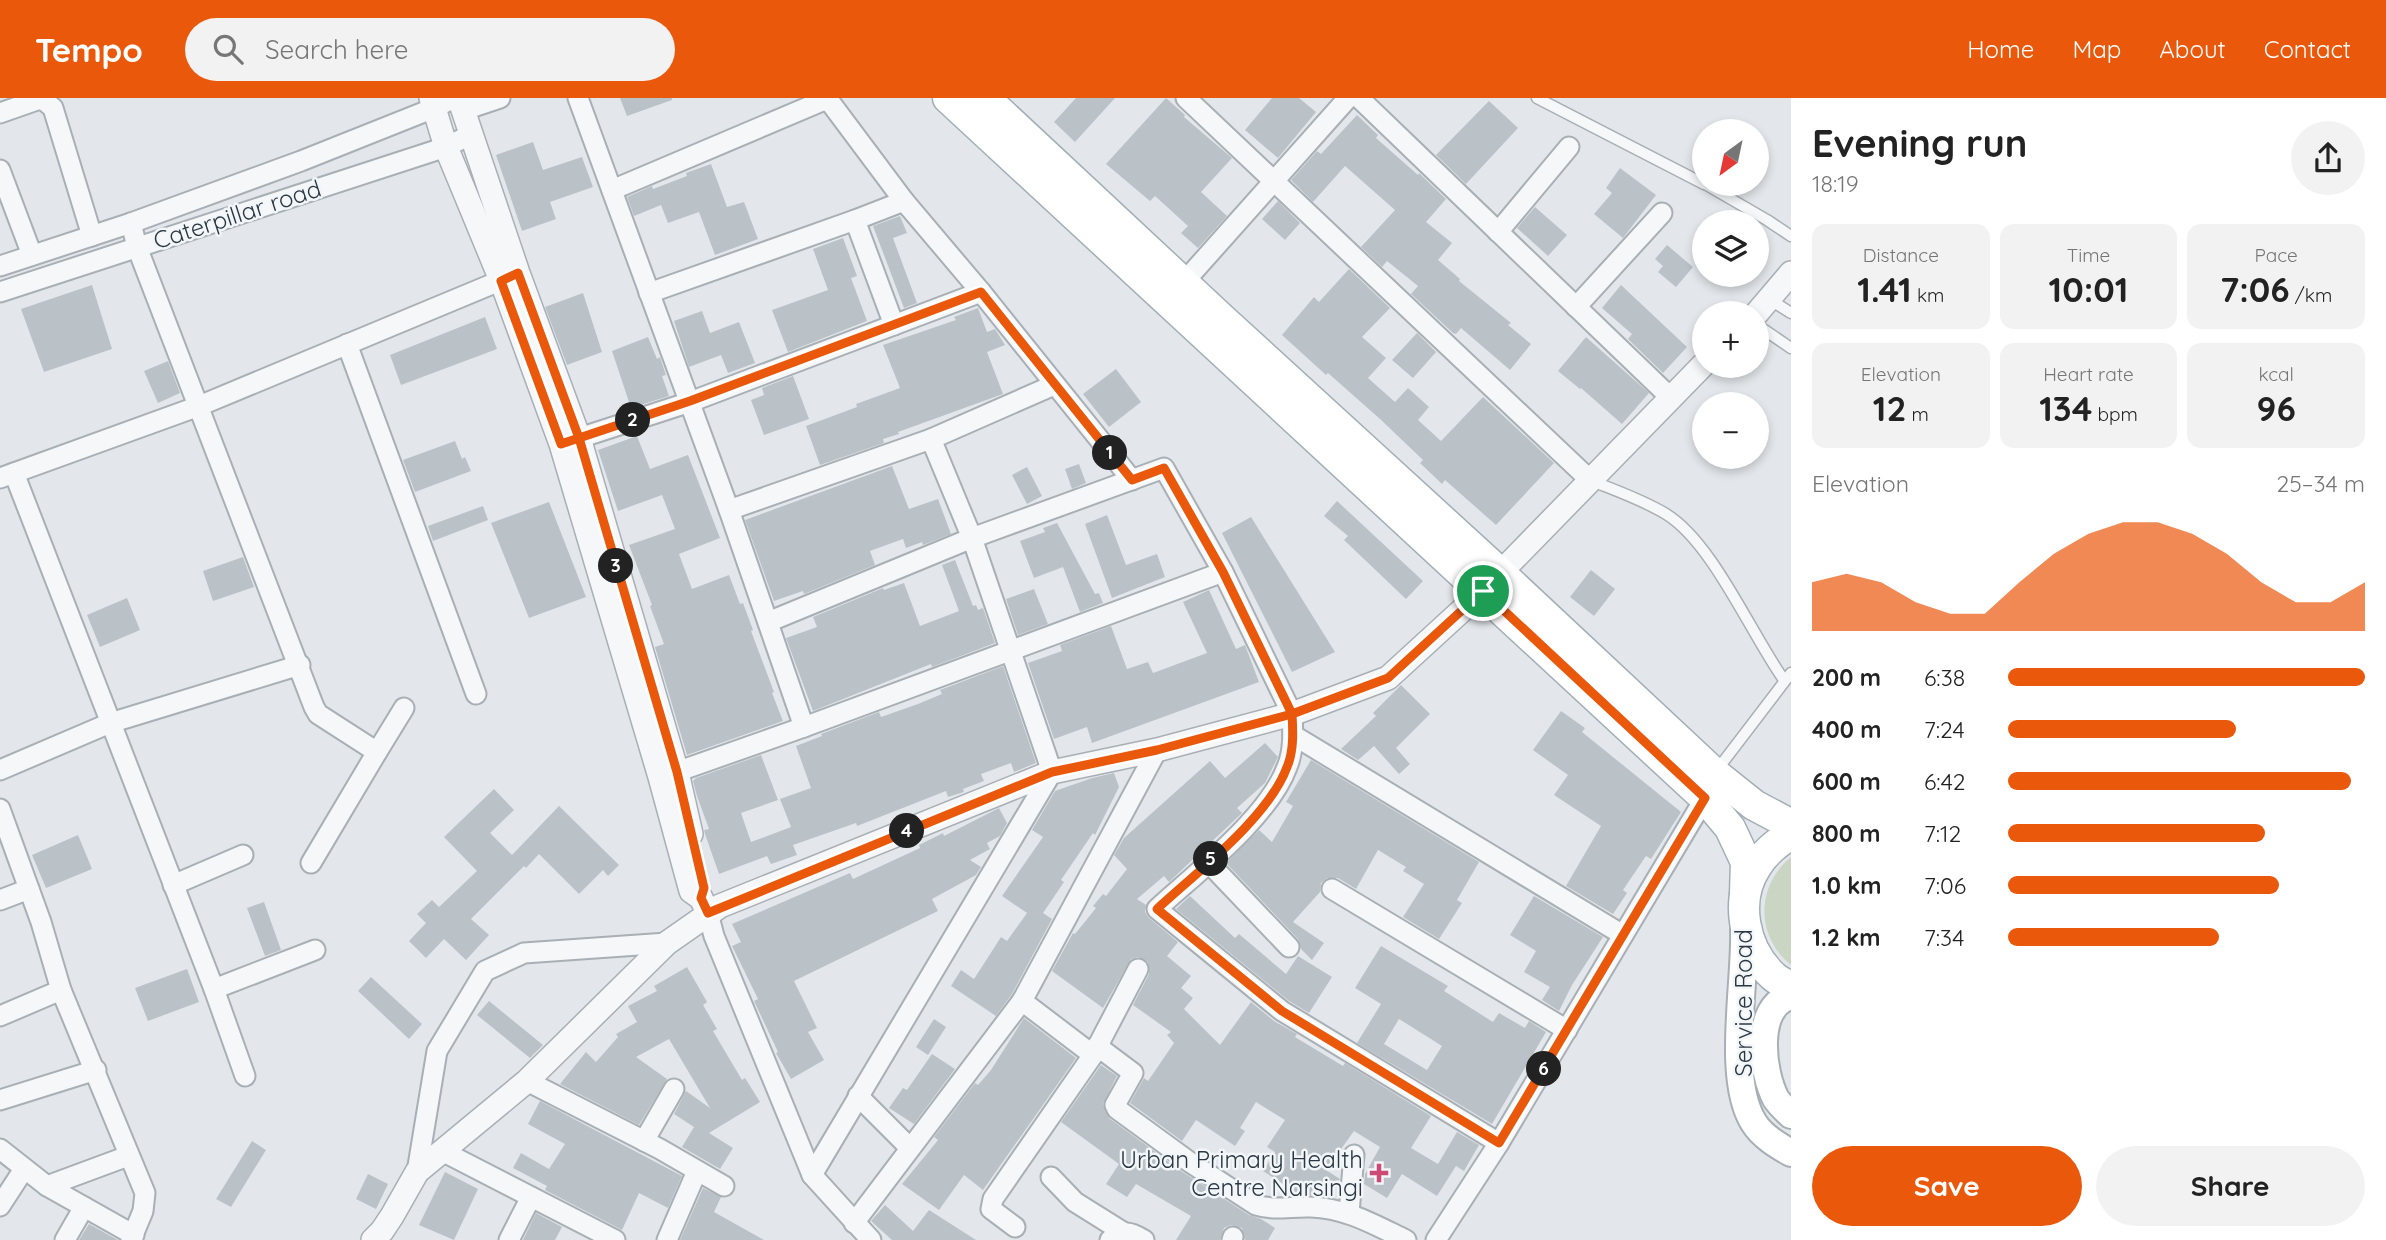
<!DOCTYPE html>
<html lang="en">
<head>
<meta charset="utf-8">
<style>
	:root { --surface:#fff; --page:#f2f2f2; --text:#222; --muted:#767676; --accent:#ea580c }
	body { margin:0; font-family:Quicksand,sans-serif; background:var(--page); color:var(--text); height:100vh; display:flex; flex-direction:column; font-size:26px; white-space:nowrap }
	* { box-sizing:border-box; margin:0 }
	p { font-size:23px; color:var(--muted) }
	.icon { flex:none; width:38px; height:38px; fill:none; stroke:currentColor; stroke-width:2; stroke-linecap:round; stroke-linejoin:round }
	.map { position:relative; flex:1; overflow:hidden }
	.details { display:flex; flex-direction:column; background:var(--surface); width:595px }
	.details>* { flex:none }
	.needle { width:46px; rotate:213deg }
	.fabs { position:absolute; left:1692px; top:21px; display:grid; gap:14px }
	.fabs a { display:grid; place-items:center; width:77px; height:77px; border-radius:50%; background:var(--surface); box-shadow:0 4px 10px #0003; font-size:35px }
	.pin { position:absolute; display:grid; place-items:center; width:60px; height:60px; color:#fff; margin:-30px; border:4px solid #fff; border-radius:50%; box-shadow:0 2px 7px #0007 }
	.km { position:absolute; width:35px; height:35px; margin:-18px; border-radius:50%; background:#222; color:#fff; font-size:19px; line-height:35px; text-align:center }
	.round { display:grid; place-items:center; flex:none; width:74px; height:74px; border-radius:37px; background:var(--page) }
	.head { display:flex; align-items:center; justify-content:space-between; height:119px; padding:0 21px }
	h1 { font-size:38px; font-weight:800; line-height:52px }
	.metrics { display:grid; grid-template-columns:repeat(3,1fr); gap:10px; height:119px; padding:7px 21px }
	.metrics div { display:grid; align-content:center; border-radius:14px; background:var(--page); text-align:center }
	.metrics b { font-size:35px; font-weight:800 }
	.metrics small { font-size:19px; font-weight:400 }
	.metrics p { font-size:19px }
	.chart { height:196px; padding:14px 21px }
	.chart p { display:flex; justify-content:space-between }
	.chart svg { width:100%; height:126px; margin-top:7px; fill:var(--accent); opacity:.7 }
	.primary-button { display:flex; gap:14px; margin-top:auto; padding:14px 21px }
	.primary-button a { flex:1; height:80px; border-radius:42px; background:var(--accent); color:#fff; font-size:28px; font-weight:800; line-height:80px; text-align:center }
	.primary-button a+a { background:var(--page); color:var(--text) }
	ul { padding:0 21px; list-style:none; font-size:23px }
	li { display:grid; grid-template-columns:112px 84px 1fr; align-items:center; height:52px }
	li i { height:18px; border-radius:9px; background:var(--accent) }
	header { display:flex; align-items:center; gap:42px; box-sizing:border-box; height:98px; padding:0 35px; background:var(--accent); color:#fff }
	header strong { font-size:33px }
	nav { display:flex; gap:38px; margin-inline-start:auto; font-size:24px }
	.search { width:490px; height:63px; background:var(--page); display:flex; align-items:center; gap:18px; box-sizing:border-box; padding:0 24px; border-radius:38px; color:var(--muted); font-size:26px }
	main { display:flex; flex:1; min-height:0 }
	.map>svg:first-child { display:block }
	.green { fill:#cbd5c4 }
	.building { fill:#bac2c8; fill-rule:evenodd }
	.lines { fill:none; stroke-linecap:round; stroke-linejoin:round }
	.service-casing { stroke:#a8afb5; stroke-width:13 }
	.minor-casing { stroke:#a8afb5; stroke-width:23 }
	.tertiary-casing { stroke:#a8afb5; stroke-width:26 }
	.secondary-casing { stroke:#a8afb5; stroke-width:30 }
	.primary-casing { stroke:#a2aeb6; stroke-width:33 }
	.service { stroke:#f6f7f9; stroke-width:10 }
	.minor { stroke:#f6f7f9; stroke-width:19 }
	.tertiary { stroke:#f6f7f9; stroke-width:23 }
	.secondary { stroke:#fff; stroke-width:26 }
	.primary { stroke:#fff; stroke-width:30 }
	.route-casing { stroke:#fff; stroke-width:14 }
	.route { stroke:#ea580c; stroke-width:9 }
	.poi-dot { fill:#cd4a77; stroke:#f2f6f8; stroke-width:2.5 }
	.labels { text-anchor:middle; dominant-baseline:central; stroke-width:5; stroke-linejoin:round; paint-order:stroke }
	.street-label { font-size:24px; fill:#2b3843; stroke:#f2f6f8 }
	.poi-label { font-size:24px; fill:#2b3843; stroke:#f2f6f8; text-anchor:end }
</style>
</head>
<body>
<header>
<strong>Tempo</strong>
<div class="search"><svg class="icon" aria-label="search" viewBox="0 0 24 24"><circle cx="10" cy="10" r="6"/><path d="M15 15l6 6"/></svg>Search here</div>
<nav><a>Home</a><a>Map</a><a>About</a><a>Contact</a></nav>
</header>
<main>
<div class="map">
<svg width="1791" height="1142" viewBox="0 0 1791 1142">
	<rect width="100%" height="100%" fill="#e3e7eb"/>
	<path class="green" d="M 1791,759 L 1791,867 C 1755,838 1756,788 1791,759 Z"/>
	<g class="building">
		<polygon points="620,0 672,0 672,2 627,18"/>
		<polygon points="1076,0 1115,0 1075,44 1054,24"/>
		<polygon points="1166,0 1185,17 1184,19 1232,60 1201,94 1227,118 1198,150 1181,135 1188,128 1155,98 1150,103 1106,66"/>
		<polygon points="1272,0 1299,0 1316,14 1278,60 1245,32"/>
		<polygon points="1489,3 1518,30 1466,86 1436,57"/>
		<polygon points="1357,17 1378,37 1376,40 1418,77 1419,75 1446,101 1426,124 1452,145 1438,162 1460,181 1459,183 1511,225 1508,227 1531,246 1510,272 1461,230 1456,236 1453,235 1411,196 1418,188 1387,163 1382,169 1361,149 1395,112 1345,68 1313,104 1291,82 1317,53 1321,56"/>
		<polygon points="533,44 543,72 582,59 593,89 550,104 556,121 522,133 496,57"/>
		<polygon points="711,66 727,109 744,104 758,141 715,157 699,114 668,125 661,107 634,118 627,99 652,88 653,91 687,78 686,75"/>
		<polygon points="1620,70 1656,97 1623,140 1594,116 1612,95 1606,90"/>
		<polygon points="1278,103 1300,125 1285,142 1262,121"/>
		<polygon points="1535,109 1567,137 1548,158 1517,130"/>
		<polygon points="900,118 907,135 893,140 917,205 904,210 873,128"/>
		<polygon points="843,140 857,178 851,180 867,223 788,254 772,212 828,192 813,151"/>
		<polygon points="1667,147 1693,169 1676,189 1658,174 1663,168 1655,161"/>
		<polygon points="1349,171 1390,210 1362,239 1386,260 1368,280 1395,304 1408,290 1429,309 1418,322 1441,343 1483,299 1554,365 1496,427 1445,382 1442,386 1420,365 1423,362 1380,321 1328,275 1326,277 1282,237 1314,199 1319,204"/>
		<polygon points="92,187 112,251 44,274 21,211"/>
		<polygon points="1621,187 1687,249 1663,275 1628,241 1632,236 1602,210"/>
		<polygon points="583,195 602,254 567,267 545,209"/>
		<polygon points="978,210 987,234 995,231 1005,247 987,254 1003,296 898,334 899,336 883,341 884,345 820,367 806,328 857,309 856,306 900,290 883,247 956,222 954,219"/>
		<polygon points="702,213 710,235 739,224 755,265 728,275 721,257 689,269 674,223"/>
		<polygon points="485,219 497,251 401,287 390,257"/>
		<polygon points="1417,235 1436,254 1413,280 1392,262"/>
		<polygon points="648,239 657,261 660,259 666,277 662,278 669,298 631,310 612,253"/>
		<polygon points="1586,239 1649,295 1622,326 1581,290 1580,291 1558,273"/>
		<polygon points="168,263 180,295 158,305 144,273"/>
		<polygon points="1116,271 1141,304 1109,329 1083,296"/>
		<polygon points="793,278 809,321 764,337 751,302 764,297 762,290"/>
		<polygon points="637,338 650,371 688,357 720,440 679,456 692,491 729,477 740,506 743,505 753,532 751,533 774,594 772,595 783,623 687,657 655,549 664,546 650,508 652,507 629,447 675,431 662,397 618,413 598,352"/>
		<polygon points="455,343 462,361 465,359 471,373 415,394 403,362"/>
		<polygon points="1079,366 1086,385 1072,391 1065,371"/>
		<polygon points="892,368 909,411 938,401 951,436 923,447 922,444 906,450 903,441 870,453 875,467 804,496 803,493 774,503 745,422"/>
		<polygon points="1027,369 1042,398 1027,406 1012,377"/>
		<polygon points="1337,403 1423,483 1406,501 1344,442 1348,438 1324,418"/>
		<polygon points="549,404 586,499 529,520 491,425"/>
		<polygon points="483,408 488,422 433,443 428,428"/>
		<polygon points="1107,417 1126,467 1157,456 1165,479 1112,500 1085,426"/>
		<polygon points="1251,419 1335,554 1292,574 1222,435"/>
		<polygon points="1057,425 1095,496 1099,495 1103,505 1080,514 1063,469 1034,480 1020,443 1045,434 1043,430"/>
		<polygon points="243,459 254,489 213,503 203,473"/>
		<polygon points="955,462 973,508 976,507 978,512 983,510 995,545 932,569 931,566 813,613 786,540 817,529 813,519 883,490 884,492 904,485 920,528 959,513 942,467"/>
		<polygon points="1591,472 1615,491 1594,518 1570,499"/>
		<polygon points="1034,491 1048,526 1018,537 1006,501"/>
		<polygon points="1209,492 1236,551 1245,547 1259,584 1092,645 1087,629 1054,641 1028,565 1062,553 1060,547 1111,528 1127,571 1148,564 1153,575 1207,555 1183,504"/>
		<polygon points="127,500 140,532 100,549 87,517"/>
		<polygon points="1003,568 1036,665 1014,674 1011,665 981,676 984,683 963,691 964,694 948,699 946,693 857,728 856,725 793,747 797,757 771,766 767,758 719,776 705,736 704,732 709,731 697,698 693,683 696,680 761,657 778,702 741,715 751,744 791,729 780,701 811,690 796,648 822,638 821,636 879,614 881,619 918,606 942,596 940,592"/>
		<polygon points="1401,587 1430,616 1396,650 1410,666 1399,676 1374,648 1358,662 1341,651 1376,618 1373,615"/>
		<polygon points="1561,613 1585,630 1582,634 1681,714 1651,761 1646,758 1623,792 1627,795 1613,816 1566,788 1601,728 1554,697 1568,677 1533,652"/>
		<polygon points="1265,645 1278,659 1265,685 1237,710 1242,715 1169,784 1164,778 1137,801 1146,807 1145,814 1149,820 1178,844 1167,858 1191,878 1181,890 1193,900 1184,911 1220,947 1251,904 1274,923 1297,936 1295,939 1343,968 1345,965 1431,1018 1411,1050 1438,1066 1457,1034 1479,1047 1464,1073 1456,1068 1437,1098 1402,1076 1387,1100 1364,1086 1365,1076 1380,1049 1354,1033 1326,1072 1340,1081 1329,1097 1321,1092 1318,1097 1300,1097 1263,1073 1275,1054 1267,1049 1285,1022 1256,1004 1240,1030 1245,1033 1235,1048 1196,1022 1182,1043 1130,1005 1144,980 1148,983 1174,945 1167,937 1171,934 1133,907 1149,876 1148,864 1138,859 1131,861 1103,910 1052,873 1073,835 1075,836 1096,810 1093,808 1103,796 1106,798 1127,771 1114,757 1124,740 1210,663 1225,680"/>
		<polygon points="1311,662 1479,764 1457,802 1462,805 1439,841 1403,819 1424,786 1403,773 1406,769 1378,752 1356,791 1338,780 1327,780 1321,785 1320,794 1293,824 1324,845 1312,862 1301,851 1298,841 1226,765 1259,732 1272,744 1293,708 1286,704"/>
		<polygon points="1114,675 1119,689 1095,737 1093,735 1061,782 1064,784 1043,815 1052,821 1012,896 996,918 951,888 961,872 974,881 1001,839 1007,843 1027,815 1002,798 1043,739 1032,732 1055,693 1092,680"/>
		<polygon points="494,691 514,712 490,735 512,757 559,708 619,767 608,778 603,772 579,796 539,756 526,770 524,768 471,821 489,837 466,862 444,841 426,860 409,843 426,825 417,816 432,802 439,809 477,773 444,739"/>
		<polygon points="999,710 1007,725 1000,738 987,745 990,751 970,762 981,769 976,777 932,801 938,813 794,883 817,930 808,934 824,962 791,981 776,955 778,954 754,903 758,901 732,848 741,844 732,826 850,775 853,781 920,750 919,747 943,735 944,738"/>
		<polygon points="78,737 92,771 46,790 32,757"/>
		<polygon points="1190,798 1235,840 1239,836 1286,876 1298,858 1332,879 1309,915 1289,903 1176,811"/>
		<polygon points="1534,798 1603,839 1572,887 1559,913 1542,902 1550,889 1524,874 1536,853 1510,837"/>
		<polygon points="264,804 281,852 265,858 247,810"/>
		<path d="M 1381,848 L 1448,888 L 1444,893 L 1493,924 L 1499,915 L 1525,930 L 1529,923 L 1546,934 L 1492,1026 L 1357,945 L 1381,906 L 1355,890 ZM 1399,921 L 1442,948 L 1427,972 L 1384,946 Z"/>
		<polygon points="687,869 707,904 703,907 717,931 713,933 742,982 745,980 760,1004 709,1035 733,1050 720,1071 682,1049 694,1029 674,1016 686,993 710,1010 669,941 636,959 667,981 639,1027 560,986 586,954 596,964 618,939 616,936 637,924 628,908 657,893 654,888"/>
		<polygon points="187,871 199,904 148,923 135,890"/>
		<polygon points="371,879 422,926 409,941 358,893"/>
		<polygon points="489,903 543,947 530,960 477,917"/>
		<polygon points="1024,920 1076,960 983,1092 964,1077 939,1112 902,1086 938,1042 934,1039 975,985 978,987 991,972"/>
		<polygon points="934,921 946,929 928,957 916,949"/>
		<polygon points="932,956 955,971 914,1026 889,1010 903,990 907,992"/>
		<polygon points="1101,967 1117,978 1103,1006 1109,1020 1184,1075 1249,1117 1261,1121 1275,1130 1268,1142 1245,1142 1242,1130 1231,1127 1224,1130 1220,1142 1176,1142 1191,1118 1136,1086 1127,1099 1106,1086 1119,1066 1061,1024"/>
		<polygon points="540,1003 682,1078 668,1110 639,1095 622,1132 545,1092 547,1088 513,1070 521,1055 549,1071 565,1046 528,1026"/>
		<polygon points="252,1043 266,1052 231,1109 216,1101"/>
		<polygon points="445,1074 478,1091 454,1142 419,1127"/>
		<polygon points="368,1076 388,1086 376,1111 356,1101"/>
		<polygon points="703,1090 721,1099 714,1114 764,1142 680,1142"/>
		<polygon points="885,1107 913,1133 929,1112 976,1142 892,1142 871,1123"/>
		<polygon points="536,1115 562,1129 555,1142 523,1142"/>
		<polygon points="89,1126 118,1142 79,1142"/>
	</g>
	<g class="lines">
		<defs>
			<g id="service">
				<polyline points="1537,0 1704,86"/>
				<polyline points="1705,86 1767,122 1791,138"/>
				<polyline points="1769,201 1791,215"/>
				<polyline points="1757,227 1791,250"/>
				<path d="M 1592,383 C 1617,393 1643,402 1666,416 C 1713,445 1751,536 1784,582"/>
				<polyline points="1717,672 1791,575"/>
			</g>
			<g id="minor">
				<polyline points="578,0 729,412 804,629"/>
				<polyline points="827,0 904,103 981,194"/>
				<polyline points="1186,0 1590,382"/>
				<polyline points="1359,0 1670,299"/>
				<polyline points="464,12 500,0"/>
				<polyline points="0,15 40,1 46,4 53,10 92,138"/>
				<polyline points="0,72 32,157"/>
				<polyline points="612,92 827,1"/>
				<polyline points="855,122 904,103"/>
				<polyline points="131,125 137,149 314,609 318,616 377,654 311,765"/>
				<polyline points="1498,134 1569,49"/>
				<polyline points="0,168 131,125 301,63 434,10 454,0"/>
				<polyline points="1184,184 1348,0"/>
				<polyline points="0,194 446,49 472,36"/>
				<polyline points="649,195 855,122 894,227"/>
				<polyline points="1576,209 1662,115"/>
				<polyline points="347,246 476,596"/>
				<polyline points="567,344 690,304 981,194 1132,382"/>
				<polyline points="14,375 214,891 315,852"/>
				<polyline points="0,380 199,308 514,177"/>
				<polyline points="729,412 931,341 1054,287"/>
				<path d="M 768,524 L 972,440 L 1164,370 L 1223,474 L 1292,616 C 1293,633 1294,653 1287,669 C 1269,719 1196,775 1157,811 L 1282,913 L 1499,1045"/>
				<polyline points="1293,637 1623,837"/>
				<polyline points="377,654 404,610"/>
				<polyline points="0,672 110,625 300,567"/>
				<polyline points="665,678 804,629 1223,474"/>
				<polyline points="0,711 41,824 61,892 145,1095 143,1113 131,1142"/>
				<polyline points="1208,764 1289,849"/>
				<polyline points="173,787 243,757"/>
				<polyline points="1332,791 1567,932"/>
				<polyline points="0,802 29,791"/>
				<polyline points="708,815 714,838 812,1077 871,1142"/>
				<polyline points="214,891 245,978"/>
				<polyline points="0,918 61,892"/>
				<path d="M 1097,948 L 1133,975 L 1115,1007 L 1117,1011 L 1191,1065 L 1256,1107 C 1274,1113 1292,1108 1311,1109 C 1346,1110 1375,1127 1406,1142"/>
				<polyline points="1093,957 1138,871"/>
				<polyline points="527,983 660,1051 724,1088"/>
				<polyline points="858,998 910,1050"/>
				<polyline points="0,1002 96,972"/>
				<polyline points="644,1043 674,991"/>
				<polyline points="0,1051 47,1088 128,1058"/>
				<polyline points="442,1053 615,1142"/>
				<polyline points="417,1074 437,953 485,873 524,855 667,845"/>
				<polyline points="812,1077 1052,674 972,440 931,341"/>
				<polyline points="1051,1079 1075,1104 1123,1134"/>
				<polyline points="47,1088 134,1137"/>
				<polyline points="0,1108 24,1071"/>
				<polyline points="1349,1115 1354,1057"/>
				<polyline points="854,1125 1022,903 1157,652"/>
				<polyline points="1015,1129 991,1111 993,1101 1093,957 1022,903"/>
				<polyline points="65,1142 84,1109"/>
				<polyline points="509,1142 531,1099"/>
				<polyline points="667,1142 697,1073"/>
				<path d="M 1110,1142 C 1123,1132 1130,1133 1144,1142"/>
				<polyline points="1232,1142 1233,1139"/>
				<polyline points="1436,1142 1499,1045 1705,700"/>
			</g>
			<g id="tertiary">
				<polyline points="431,0 446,49 501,182 561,346 660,679 691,793 701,800 708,815"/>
				<polyline points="459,0 518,175 579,340 677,674 691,736"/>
				<polyline points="1757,215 1791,175"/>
				<polyline points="1500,475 1704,266"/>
				<polyline points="373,1142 382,1133 392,1118 417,1074 527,983 667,845 720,808 1052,674 1157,652 1292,616 1388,580 1483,493"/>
			</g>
			<g id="secondary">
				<path d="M 1744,832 C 1746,883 1726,982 1754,1025 C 1762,1038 1777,1047 1791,1055"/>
				<path d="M 1791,898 C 1753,908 1762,975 1776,1001 C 1780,1007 1786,1012 1791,1017"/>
			</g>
			<g id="primary">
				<polyline points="948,0 1705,700 1730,730 1746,764 1745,795"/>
				<polyline points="985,0 1222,221 1500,475 1714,675 1754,707 1786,724 1791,725"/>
				<path d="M 1791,736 C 1777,745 1765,754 1756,769 C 1734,803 1744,851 1773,878 C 1777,882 1785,886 1791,889"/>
			</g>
		</defs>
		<use href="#service" class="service-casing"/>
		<use href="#minor" class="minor-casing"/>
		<use href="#tertiary" class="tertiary-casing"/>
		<use href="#secondary" class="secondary-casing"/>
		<use href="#primary" class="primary-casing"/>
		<use href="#service" class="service"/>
		<use href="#minor" class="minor"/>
		<use href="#tertiary" class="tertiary"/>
		<use href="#secondary" class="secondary"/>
		<use href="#primary" class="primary"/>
	</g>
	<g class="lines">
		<defs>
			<path id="route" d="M 1483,493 L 1388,580 L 1292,616 L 1223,474 L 1164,370 L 1132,382 L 981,194 L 690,303 L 561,346 L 501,183 L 518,175 L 579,340 L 677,674 L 704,790 L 701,800 L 708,815 L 1052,674 L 1157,652 L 1292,616 C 1293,633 1294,653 1287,669 C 1269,719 1196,775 1157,811 L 1282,913 L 1499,1045 L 1705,700 L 1483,493"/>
		</defs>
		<use href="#route" class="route-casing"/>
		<use href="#route" class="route"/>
	</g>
	<path class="poi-dot" d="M1375.5 1064.5h7v7h7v7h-7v7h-7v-7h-7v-7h7z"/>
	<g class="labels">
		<g class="street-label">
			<text transform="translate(237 116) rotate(-18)">Caterpillar road</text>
			<text transform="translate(1743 905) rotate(-90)">Service Road</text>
		</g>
		<g class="poi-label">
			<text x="1363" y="1061">Urban Primary Health<tspan x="1363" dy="28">Centre Narsingi</tspan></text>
		</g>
	</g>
</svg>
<div class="fabs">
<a><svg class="needle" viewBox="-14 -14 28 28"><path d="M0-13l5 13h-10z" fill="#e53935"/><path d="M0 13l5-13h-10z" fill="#767676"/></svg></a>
<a><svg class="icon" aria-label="layers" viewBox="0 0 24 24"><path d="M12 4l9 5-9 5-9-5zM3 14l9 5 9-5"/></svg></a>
<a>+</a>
<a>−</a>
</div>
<div class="pin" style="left:1483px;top:493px;background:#1e9e55"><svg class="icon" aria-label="arrive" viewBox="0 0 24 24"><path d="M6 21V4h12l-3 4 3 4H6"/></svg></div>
<b class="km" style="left:1110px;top:355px">1</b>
<b class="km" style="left:633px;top:322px">2</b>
<b class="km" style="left:616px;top:468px">3</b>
<b class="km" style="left:907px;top:733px">4</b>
<b class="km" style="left:1211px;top:761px">5</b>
<b class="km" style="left:1544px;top:971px">6</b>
</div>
<section class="details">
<div class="head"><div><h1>Evening run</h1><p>18:19</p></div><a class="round"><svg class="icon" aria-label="share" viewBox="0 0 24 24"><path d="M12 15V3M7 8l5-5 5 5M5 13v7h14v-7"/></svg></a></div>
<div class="metrics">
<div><p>Distance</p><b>1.41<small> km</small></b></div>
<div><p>Time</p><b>10:01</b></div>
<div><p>Pace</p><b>7:06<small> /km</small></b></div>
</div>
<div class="metrics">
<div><p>Elevation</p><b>12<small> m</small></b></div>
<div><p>Heart rate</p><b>134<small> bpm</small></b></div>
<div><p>kcal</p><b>96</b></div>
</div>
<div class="chart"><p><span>Elevation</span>25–34 m</p>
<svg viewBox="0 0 160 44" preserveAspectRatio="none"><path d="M0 44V27L10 24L20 27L30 34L40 38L50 38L60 27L70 17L80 10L90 6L100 6L110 10L120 17L130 27L140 34L150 34L160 27V44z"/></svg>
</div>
<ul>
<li><b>200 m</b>6:38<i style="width:100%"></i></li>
<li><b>400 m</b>7:24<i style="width:64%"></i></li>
<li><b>600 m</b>6:42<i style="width:96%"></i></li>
<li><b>800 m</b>7:12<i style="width:72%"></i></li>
<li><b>1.0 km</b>7:06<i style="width:76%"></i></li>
<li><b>1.2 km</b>7:34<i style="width:59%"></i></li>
</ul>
<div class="primary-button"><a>Save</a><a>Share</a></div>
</section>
</main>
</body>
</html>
